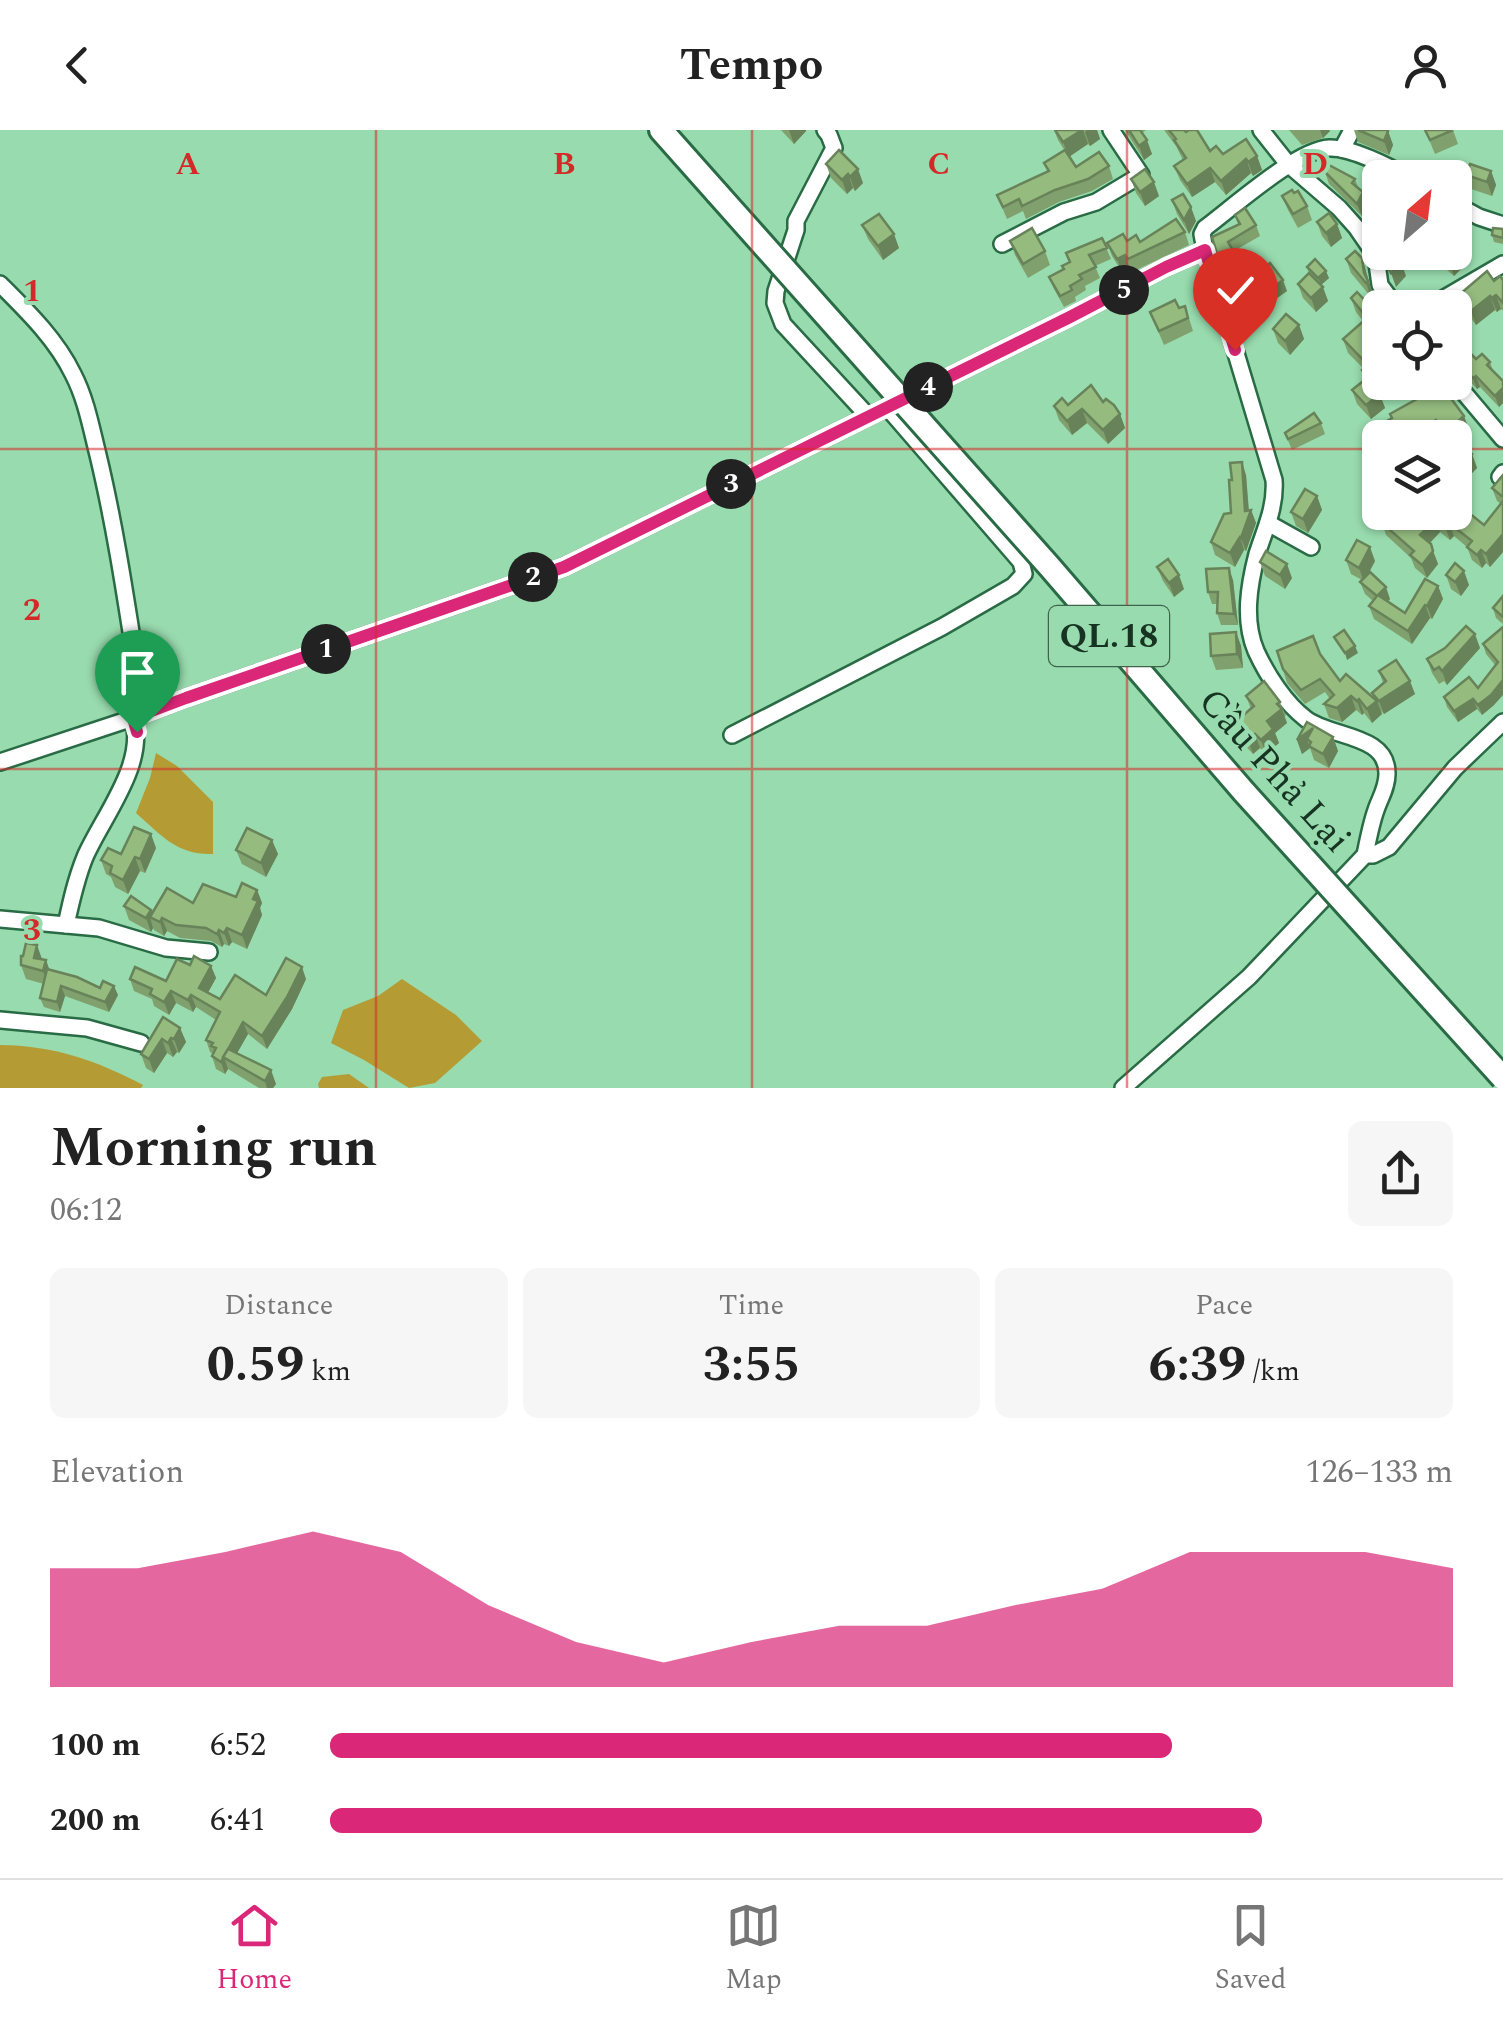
<!DOCTYPE html>
<html lang="en">
<head>
<meta charset="utf-8">
<style>
	:root { --surface:#fff; --page:#f6f6f6; --text:#222; --muted:#767676; --line:#e0e0e0; --accent:#db2777 }
	body { margin:0; font-family:Spectral,serif; background:var(--page); color:var(--text); height:100vh; display:flex; flex-direction:column; font-size:38px; white-space:nowrap }
	* { box-sizing:border-box; margin:0 }
	p { font-size:32px; color:var(--muted) }
	.icon { flex:none; width:55px; height:55px; fill:none; stroke:currentColor; stroke-width:2; stroke-linecap:round; stroke-linejoin:round }
	.map { position:relative; height:958px; overflow:hidden }
	.drawer { display:flex; flex-direction:column; background:var(--surface); flex:1 }
	.drawer>* { flex:none }
	.needle { width:65px; rotate:28deg }
	.controls { position:absolute; left:1362px; top:30px; display:grid; gap:20px }
	.controls a { display:grid; place-items:center; width:110px; height:110px; border-radius:15px; background:var(--surface); box-shadow:0 2px 8px #0004; font-size:50px }
	.pin { position:absolute; display:grid; place-items:center; width:85px; height:85px; color:#fff; margin:-102px -42px; border-radius:50% 50% 50% 0; rotate:-45deg; box-shadow:0 0 10px #0007 }
	.pin .icon { rotate:45deg }
	.km { position:absolute; width:50px; height:50px; margin:-25px; border-radius:50%; background:#222; color:#fff; font-size:28px; line-height:50px; text-align:center }
	.round { display:grid; place-items:center; flex:none; width:105px; height:105px; border-radius:15px; background:var(--page) }
	.overview { display:flex; align-items:center; justify-content:space-between; height:170px; padding:0 50px }
	h1 { font-size:55px; font-weight:700; line-height:75px }
	.figures { display:grid; grid-template-columns:repeat(3,1fr); gap:15px; height:170px; padding:10px 50px }
	.figures div { display:grid; align-content:center; border-radius:15px; background:var(--page); text-align:center }
	.figures b { font-size:50px; font-weight:700 }
	.figures small { font-size:28px; font-weight:400 }
	.figures p { font-size:28px }
	.chart { height:280px; padding:20px 50px }
	.chart p { display:flex; justify-content:space-between }
	.chart svg { width:100%; height:180px; margin-top:10px; fill:var(--accent); opacity:.7 }
	ul { padding:0 50px; list-style:none; font-size:32px }
	li { display:grid; grid-template-columns:160px 120px 1fr; align-items:center; height:75px }
	li i { height:25px; border-radius:12px; background:var(--accent) }
	header { display:flex; justify-content:space-between; align-items:center; height:130px; padding:0 50px; background:var(--surface); font-size:45px; font-weight:700 }
	.tabs { display:flex; justify-content:space-around; align-items:center; height:140px; border-top:2px solid var(--line); background:var(--surface); font-size:28px; color:var(--muted) }
	.tabs a { display:grid; justify-items:center; gap:5px }
	.tabs .on { color:var(--accent) }
	.map>svg:first-child { display:block }
	.water { fill:#b59b34 }
	.lines { fill:none; stroke-linecap:round; stroke-linejoin:round }
	.minor-casing { stroke:#296b44; stroke-width:20 }
	.highway-casing { stroke:#296b44; stroke-width:28 }
	.minor { stroke:#fff; stroke-width:15 }
	.highway { stroke:#fff; stroke-width:22 }
	.highway-bridge-casing { stroke:#296b44; stroke-width:28; stroke-linecap:butt }
	.highway-bridge { stroke:#fff; stroke-width:22 }
	.wall { fill:#80a16d }
	.shaded-wall { fill:#688359 }
	.building { fill:#95bb7f; stroke:#688359; stroke-width:2.5 }
	.route-casing { stroke:#fff; stroke-width:20 }
	.route { stroke:#db2777; stroke-width:12 }
	.grid { fill:none; stroke:#d62828; stroke-width:2.5; stroke-opacity:0.55 }
	.labels { text-anchor:middle; dominant-baseline:central; stroke-width:8; stroke-linejoin:round; paint-order:stroke }
	.shield { fill:#98dbae; stroke:#3e654b; stroke-width:2.5 }
	.shield-label { font-size:35px; font-weight:bold; fill:#173321 }
	.street-label { font-size:38px; fill:#173321; stroke:#98dbae }
	.grid-label { font-size:32px; text-anchor:middle; font-weight:bold; fill:#d62828; stroke:#98dbae; stroke-width:8; stroke-linejoin:round; paint-order:stroke }
</style>
</head>
<body>
<header><svg class="icon" aria-label="back" viewBox="0 0 24 24"><path d="M15 5l-7 7 7 7"/></svg>Tempo<svg class="icon" aria-label="person" viewBox="0 0 24 24"><circle cx="12" cy="8" r="4"/><path d="M4 21q1-7 8-7t8 7"/></svg></header>
<div class="map">
<svg width="1503" height="958" viewBox="0 0 1503 958">
	<rect width="100%" height="100%" fill="#98dbae"/>
	<g class="water">
		<path d="M 156,623 L 177,636 L 213,672 L 213,724 C 177,725 162,706 136,683 L 150,648 Z"/>
		<polygon points="402,849 456,885 482,911 435,953 409,958 364,930 331,913 343,880 378,866"/>
		<path d="M 0,915 C 52,915 98,931 143,955 L 141,958 L 0,958 Z"/>
		<polygon points="349,944 369,958 319,958 318,954 322,947"/>
	</g>
	<g class="lines">
		<defs>
			<g id="minor">
				<polyline points="825,0 829,5 834,18 796,91 796,100 776,161 775,173 783,194 868,286"/>
				<polyline points="1261,0 1288,34 1339,78 1356,97 1376,126 1380,155 1397,178"/>
				<polyline points="1342,19 1352,0"/>
				<polyline points="1455,74 1479,87 1503,95"/>
				<polyline points="1002,114 1064,82 1096,72 1141,45 1111,0"/>
				<path d="M 0,154 C 27,181 56,209 73,244 C 86,269 91,297 98,325 C 116,400 127,477 139,553"/>
				<polyline points="1431,176 1503,134"/>
				<polyline points="1455,252 1503,309"/>
				<polyline points="1500,347 1503,343"/>
				<polyline points="1268,393 1311,417"/>
				<polyline points="732,605 942,497 1013,456 1024,444 1021,432 887,277"/>
				<polyline points="0,632 133,588 186,568 564,437 1070,187 1166,137 1205,120"/>
				<path d="M 1365,725 C 1368,710 1371,694 1376,680 C 1380,668 1387,658 1387,644 C 1388,604 1331,608 1306,589 C 1285,573 1267,545 1256,521 C 1243,490 1249,455 1257,424 C 1265,399 1276,377 1274,350 L 1205,120 L 1202,104 L 1205,98 C 1232,78 1298,19 1329,18 C 1351,17 1390,37 1409,48"/>
				<polyline points="0,789 99,798 166,818 209,822"/>
				<path d="M 66,795 C 71,772 76,749 85,727 C 103,686 147,634 133,588"/>
				<polyline points="0,890 87,898 141,913"/>
				<polyline points="1123,958 1249,847 1365,725 1373,725 1389,717 1455,638 1503,592"/>
			</g>
			<polyline id="highway" points="661,0 717,63"/>
		</defs>
		<use href="#minor" class="minor-casing"/>
		<use href="#highway" class="highway-casing"/>
		<use href="#minor" class="minor"/>
		<use href="#highway" class="highway"/>
		<defs>
			<polyline id="highway-bridge" points="717,63 1049,436 1244,662 1503,948"/>
		</defs>
		<use href="#highway-bridge" class="highway-bridge-casing"/>
		<use href="#highway-bridge" class="highway-bridge"/>
	</g>
	<g class="wall">
		<polygon points="781,0 806,0 806,1 794,14"/>
		<polygon points="1054,0 1097,0 1100,9 1090,16 1088,14 1069,26 1076,37 1109,36 1113,49 1092,61 1059,72 1026,89 1023,81 1007,89 997,65 1048,42 1044,33 1065,21 1058,10"/>
		<polygon points="1125,0 1146,0 1142,3 1152,24 1144,30"/>
		<polygon points="1164,0 1184,0 1210,21 1223,24 1257,26 1262,40 1253,46 1251,43 1226,65 1215,52 1192,67 1180,50 1174,36 1183,30 1176,16"/>
		<polygon points="1289,0 1329,0 1330,1 1323,8 1302,15"/>
		<polygon points="1354,0 1388,1 1393,15 1389,25 1358,12"/>
		<polygon points="1425,0 1453,0 1458,14 1435,24"/>
		<polygon points="826,34 863,53 855,61 853,58 847,64 831,48"/>
		<polygon points="1491,41 1496,55 1492,66 1471,59 1466,45"/>
		<polygon points="1325,42 1355,49 1359,59 1363,62 1377,107 1365,91 1363,84 1362,86 1329,54"/>
		<polygon points="1131,49 1159,66 1145,76 1136,63"/>
		<polygon points="1294,63 1307,76 1312,90 1298,98 1288,80 1282,66"/>
		<polygon points="1172,70 1196,91 1189,104 1177,84"/>
		<polygon points="1235,85 1256,95 1260,106 1234,121 1250,149 1287,161 1253,185 1233,155 1228,158 1212,107 1238,94"/>
		<polygon points="1317,92 1337,94 1342,108 1331,117 1322,106"/>
		<polygon points="862,95 899,118 883,130 868,109"/>
		<polygon points="1503,99 1503,114 1494,112 1492,105"/>
		<polygon points="1185,102 1189,115 1132,142 1129,137 1122,142 1112,126 1107,113 1127,111 1140,112"/>
		<polygon points="1102,108 1111,129 1095,136 1100,148 1085,156 1086,160 1075,167 1076,171 1064,177 1054,159 1049,147 1064,139"/>
		<polygon points="1010,111 1045,121 1050,135 1028,148 1015,125"/>
		<polygon points="1462,119 1467,133 1454,146 1446,139 1440,125"/>
		<polygon points="1402,122 1426,122 1412,137 1404,128"/>
		<polygon points="1362,128 1373,165 1371,167 1351,143 1346,129"/>
		<polygon points="1307,137 1329,148 1321,155 1328,171 1316,182 1303,168 1298,154 1309,143"/>
		<polygon points="1503,150 1503,181 1501,179 1497,182 1495,180 1476,195 1464,179 1459,165 1494,151"/>
		<polygon points="1351,168 1375,181 1380,265 1385,278 1371,289 1357,274 1352,260 1365,249 1362,240 1363,238 1348,223 1343,209 1363,191 1356,182"/>
		<polygon points="1185,176 1193,201 1164,215 1150,182"/>
		<polygon points="1299,195 1304,209 1290,225 1278,213 1273,199"/>
		<polygon points="1455,200 1459,212 1476,229 1490,232 1493,241 1503,251 1503,273 1499,277 1480,257 1477,259 1462,243 1459,236 1455,232"/>
		<polygon points="1410,252 1443,252 1450,267 1464,286 1469,300 1464,304 1467,313 1463,315 1472,324 1477,338 1467,348 1455,336 1455,308 1443,308 1441,304 1434,308 1380,308 1380,322 1370,301 1391,288 1422,266 1416,255 1413,257"/>
		<polygon points="1103,272 1120,284 1125,298 1108,314 1087,293 1072,305 1059,290 1054,276"/>
		<polygon points="1321,293 1325,304 1292,320 1285,303"/>
		<polygon points="1246,345 1249,380 1251,380 1256,393 1246,421 1244,420 1235,437 1215,425 1211,412 1231,383"/>
		<polygon points="1503,345 1503,422 1490,437 1486,433 1482,438 1472,430 1467,417 1454,406 1450,410 1440,402 1430,413 1438,434 1427,448 1415,438 1411,428 1386,405 1382,393 1410,392 1469,383 1484,395 1501,374 1497,371 1492,358"/>
		<polygon points="1317,366 1322,380 1308,403 1296,396 1291,382"/>
		<polygon points="1346,430 1375,431 1369,442 1390,469 1388,472 1405,483 1438,456 1443,469 1432,489 1430,488 1412,514 1374,489 1369,476 1373,471 1365,464 1360,452 1362,450 1351,444"/>
		<polygon points="1260,432 1292,448 1285,459 1265,446"/>
		<polygon points="1157,437 1184,459 1174,467 1163,451"/>
		<polygon points="1446,445 1469,455 1461,466 1451,459"/>
		<polygon points="1233,450 1238,495 1221,495 1217,483 1217,474 1212,474 1208,462"/>
		<polygon points="1503,466 1503,494 1496,488 1493,478"/>
		<polygon points="1503,497 1494,575 1482,585 1477,579 1458,592 1447,577 1444,567 1478,558 1496,536 1486,524 1483,514"/>
		<polygon points="1236,502 1241,516 1243,538 1216,540 1211,526"/>
		<polygon points="1480,518 1447,555 1444,551 1439,554 1432,543 1427,529"/>
		<polygon points="1277,521 1320,524 1340,551 1374,568 1372,563 1383,553 1379,541 1415,564 1384,584 1380,580 1382,584 1372,593 1364,583 1362,585 1356,580 1342,592 1329,588 1324,574 1330,569 1325,562 1305,574 1287,553"/>
		<polygon points="1246,566 1280,572 1286,586 1284,586 1287,593 1275,603 1279,613 1266,624 1260,618 1253,624 1238,608 1233,594 1251,579"/>
		<polygon points="1333,607 1338,621 1329,638 1314,630 1310,618 1302,624 1297,610"/>
		<polygon points="156,718 145,743 140,741 128,764 115,757 111,747 106,744 101,730 121,724"/>
		<polygon points="236,720 278,724 266,747 242,734"/>
		<polygon points="257,760 262,773 260,778 262,785 247,819 232,812 229,816 224,814 222,817 211,811 180,808 167,801 164,806 154,800 153,798 151,802 129,790 124,776 151,780 152,783 236,767"/>
		<polygon points="42,829 50,840 118,865 109,882 65,866 60,882 44,877 40,868 44,854 26,849 21,835"/>
		<polygon points="190,835 211,836 216,848 208,862 220,869 266,865 306,849 292,879 267,919 248,904 237,923 276,954 273,958 259,958 228,939 225,944 216,939 212,926 213,924 210,922 206,910 216,890 196,877 193,882 176,873 169,885 154,876 152,869 134,861 130,849 166,851"/>
		<polygon points="180,898 186,912 179,923 177,922 173,927 167,923 154,943 146,938 141,924"/>
	</g>
	<g class="shaded-wall">
		<polygon points="789,0 806,0 806,1 794,14"/>
		<polygon points="1083,0 1088,14 1069,27 1063,12"/>
		<polygon points="1087,0 1097,0 1100,9 1090,16 1085,2"/>
		<polygon points="1320,0 1329,0 1330,1 1323,8"/>
		<polygon points="1388,1 1393,15 1389,25 1384,11"/>
		<polygon points="1147,10 1152,24 1144,30 1139,16"/>
		<polygon points="1257,26 1262,40 1253,46 1248,32"/>
		<polygon points="1246,29 1251,43 1226,65 1221,51"/>
		<polygon points="1210,38 1215,52 1192,67 1187,54"/>
		<polygon points="858,39 863,53 855,61 850,47"/>
		<polygon points="1491,41 1496,55 1492,66 1487,52"/>
		<polygon points="848,44 853,58 847,64 842,50"/>
		<polygon points="1154,52 1159,66 1145,76 1140,62"/>
		<polygon points="1363,62 1367,74 1360,77 1363,84 1362,86 1357,74"/>
		<polygon points="1191,77 1196,91 1189,104 1184,90"/>
		<polygon points="1380,84 1380,104 1377,107 1372,93"/>
		<polygon points="1337,94 1342,108 1331,117 1326,103"/>
		<polygon points="894,104 899,118 883,130 878,116"/>
		<polygon points="1462,119 1467,133 1454,146 1449,132"/>
		<polygon points="1410,122 1426,122 1412,137 1408,125"/>
		<polygon points="1125,125 1129,137 1122,142 1117,129"/>
		<polygon points="1362,128 1373,165 1371,167 1366,153"/>
		<polygon points="1401,132 1406,146 1396,157 1391,143"/>
		<polygon points="1326,141 1329,148 1321,155 1318,148"/>
		<polygon points="1283,150 1287,161 1253,185 1250,175"/>
		<polygon points="1323,157 1328,171 1316,182 1311,168"/>
		<polygon points="1496,165 1501,179 1497,182 1491,168"/>
		<polygon points="1490,166 1495,180 1476,195 1471,181"/>
		<polygon points="1299,195 1304,209 1290,225 1285,211"/>
		<polygon points="1476,246 1480,257 1477,259 1473,248"/>
		<polygon points="1380,247 1380,252 1394,252 1380,265 1385,278 1371,289 1366,275 1378,266 1374,254"/>
		<polygon points="1503,258 1503,273 1499,277 1495,266"/>
		<polygon points="1082,279 1087,293 1072,305 1067,291"/>
		<polygon points="1120,284 1125,298 1108,314 1103,300"/>
		<polygon points="1464,286 1469,300 1464,304 1467,313 1455,320 1455,308 1448,308 1457,292"/>
		<polygon points="1472,324 1477,338 1467,348 1462,334"/>
		<polygon points="1242,332 1246,345 1249,386 1251,380 1256,393 1246,421 1241,408 1245,381"/>
		<polygon points="1317,366 1322,380 1308,403 1303,389"/>
		<polygon points="1436,389 1440,402 1425,418 1420,405"/>
		<polygon points="1449,393 1454,406 1450,410 1445,397"/>
		<polygon points="1503,404 1503,422 1490,437 1486,424"/>
		<polygon points="1240,407 1244,420 1235,437 1230,423"/>
		<polygon points="1370,417 1375,431 1364,452 1359,438"/>
		<polygon points="1481,420 1486,433 1482,438 1477,425"/>
		<polygon points="1433,421 1438,434 1427,448 1422,435"/>
		<polygon points="1287,434 1292,448 1285,459 1280,445"/>
		<polygon points="1229,438 1233,450 1238,495 1234,484"/>
		<polygon points="1464,441 1469,455 1461,466 1455,452"/>
		<polygon points="1179,445 1184,459 1174,467 1169,453"/>
		<polygon points="1438,456 1443,469 1432,489 1427,476"/>
		<polygon points="1386,457 1390,469 1382,477 1378,465"/>
		<polygon points="1425,475 1430,488 1412,514 1408,501"/>
		<polygon points="1236,502 1241,516 1243,538 1237,524"/>
		<polygon points="1475,504 1480,518 1447,555 1442,541"/>
		<polygon points="1355,516 1358,523 1347,530 1345,523"/>
		<polygon points="1503,550 1503,565 1494,575 1482,585 1478,575"/>
		<polygon points="1410,551 1415,564 1384,584 1379,571"/>
		<polygon points="1351,566 1356,580 1342,592 1337,578"/>
		<polygon points="1359,569 1364,583 1362,585 1357,571"/>
		<polygon points="1473,569 1477,579 1458,592 1454,581"/>
		<polygon points="1377,571 1382,584 1372,593 1367,579"/>
		<polygon points="1282,579 1287,593 1275,603 1279,613 1266,624 1261,610 1267,591"/>
		<polygon points="1313,598 1311,612 1307,609 1310,618 1302,624 1297,610"/>
		<polygon points="1255,604 1260,618 1253,624 1248,610"/>
		<polygon points="1333,607 1338,621 1329,638 1323,624"/>
		<polygon points="151,704 156,718 145,743 140,729"/>
		<polygon points="272,710 278,724 266,747 261,733"/>
		<polygon points="135,727 140,741 128,764 123,750"/>
		<polygon points="257,760 262,773 260,778 262,785 247,819 242,805"/>
		<polygon points="151,780 155,790 150,787 153,798 151,802 146,788"/>
		<polygon points="162,788 167,801 164,806 160,792"/>
		<polygon points="227,798 232,812 229,816 224,803"/>
		<polygon points="219,800 224,814 222,817 217,804"/>
		<polygon points="37,815 42,829 39,842 34,828"/>
		<polygon points="46,830 51,844 48,855 43,841"/>
		<polygon points="211,836 216,848 204,870 199,858"/>
		<polygon points="302,837 306,849 292,879 267,919 262,906"/>
		<polygon points="61,856 65,866 60,882 57,872"/>
		<polygon points="114,856 118,865 109,882 105,872"/>
		<polygon points="171,861 176,873 169,885 164,872"/>
		<polygon points="191,865 196,877 193,882 188,870"/>
		<polygon points="243,892 248,904 232,932 224,927"/>
		<polygon points="180,898 186,912 179,923 174,909"/>
		<polygon points="171,908 177,922 173,927 168,913"/>
		<polygon points="162,909 167,923 154,943 149,929"/>
		<polygon points="224,927 228,939 225,944 221,932"/>
		<polygon points="271,940 276,954 273,958 267,958 265,951"/>
	</g>
	<g class="building">
		<polygon points="1055,0 1082,0 1063,12"/>
		<polygon points="1129,0 1140,0 1147,10 1139,16"/>
		<polygon points="1169,0 1184,0 1186,2 1189,0 1197,0 1210,21 1216,16 1223,24 1246,9 1257,26 1248,32 1246,29 1221,51 1210,38 1187,54 1174,36 1186,28 1174,10 1176,9"/>
		<polygon points="1358,0 1386,0 1388,1 1384,11"/>
		<polygon points="1425,0 1453,0 1430,10"/>
		<polygon points="839,20 858,39 850,47 848,44 842,50 826,34"/>
		<polygon points="1065,20 1076,37 1099,22 1109,36 1088,49 1055,60 1022,76 1019,69 1003,77 997,65 1049,41 1044,33"/>
		<polygon points="1470,34 1491,41 1487,52 1466,45"/>
		<polygon points="1329,35 1355,49 1352,53 1363,62 1357,74 1325,42"/>
		<polygon points="1145,39 1154,52 1140,62 1131,49"/>
		<polygon points="1292,60 1294,63 1298,61 1307,76 1293,84 1282,66"/>
		<polygon points="1373,63 1380,69 1380,84 1372,93 1360,77"/>
		<polygon points="1183,64 1191,77 1184,90 1172,70"/>
		<polygon points="1245,78 1256,95 1228,112 1250,149 1270,133 1283,150 1250,175 1229,144 1224,147 1212,107 1240,94 1235,85"/>
		<polygon points="1329,83 1337,94 1326,103 1317,92"/>
		<polygon points="879,84 894,104 878,116 862,95"/>
		<polygon points="1176,89 1185,102 1128,129 1125,125 1117,129 1107,113 1123,104 1127,111 1136,105 1140,112"/>
		<polygon points="1032,98 1045,121 1023,134 1010,111"/>
		<polygon points="1493,98 1503,99 1503,108 1492,105"/>
		<polygon points="1102,108 1107,118 1089,125 1096,137 1079,145 1082,149 1070,156 1072,160 1060,166 1049,147 1064,139 1062,136 1070,132 1066,123"/>
		<polygon points="1455,112 1462,119 1449,132 1440,125 1440,122 1455,122"/>
		<polygon points="1355,121 1362,128 1364,143 1368,151 1366,153 1346,129"/>
		<polygon points="1394,124 1401,132 1391,143 1385,131"/>
		<polygon points="1315,129 1326,141 1318,148 1307,137"/>
		<polygon points="1487,141 1494,151 1500,146 1503,150 1503,173 1496,165 1491,168 1490,166 1471,181 1459,165"/>
		<polygon points="1309,143 1323,157 1311,168 1298,154"/>
		<polygon points="1357,162 1375,181 1377,179 1380,183 1380,247 1374,254 1362,240 1367,234 1343,209 1367,188 1351,168"/>
		<polygon points="1416,164 1418,171 1423,175 1421,178 1411,178 1406,171"/>
		<polygon points="1175,170 1179,178 1185,176 1188,188 1159,201 1150,182"/>
		<polygon points="1286,184 1299,195 1285,211 1273,199"/>
		<polygon points="1455,208 1476,229 1482,224 1490,232 1487,235 1503,251 1503,258 1495,266 1476,246 1473,248 1458,232 1460,230 1455,225"/>
		<polygon points="1367,248 1380,264 1366,275 1352,260"/>
		<polygon points="1417,252 1443,252 1450,267 1464,286 1457,292 1462,299 1447,308 1436,290 1403,308 1380,308 1380,317 1370,301 1392,288 1390,284 1424,265"/>
		<polygon points="1091,255 1103,272 1106,269 1114,275 1120,284 1103,300 1082,279 1067,291 1054,276 1062,268 1068,275"/>
		<polygon points="1314,283 1321,293 1288,309 1285,303"/>
		<polygon points="1457,309 1472,324 1462,334 1455,327 1455,310"/>
		<polygon points="1242,332 1245,381 1251,380 1241,408 1240,407 1230,423 1211,412 1224,384 1231,383 1229,350 1232,350 1230,333"/>
		<polygon points="1503,345 1503,367 1492,358"/>
		<polygon points="1305,359 1317,366 1303,389 1291,382"/>
		<polygon points="1455,362 1464,370 1459,375 1484,395 1503,371 1503,404 1486,424 1481,420 1477,425 1467,417 1472,411 1449,393 1445,397 1436,389 1420,405 1431,414 1433,421 1422,435 1410,425 1414,421 1382,393 1392,382 1400,382 1410,392 1419,382 1455,382"/>
		<polygon points="1357,410 1370,417 1359,438 1346,430"/>
		<polygon points="1266,421 1287,434 1280,445 1260,432"/>
		<polygon points="1168,429 1179,445 1169,453 1157,437"/>
		<polygon points="1455,433 1464,441 1455,452 1446,445"/>
		<polygon points="1229,438 1234,484 1217,483 1218,462 1208,462 1206,439"/>
		<polygon points="1370,442 1386,457 1378,465 1405,483 1425,449 1438,456 1427,476 1425,475 1408,501 1369,476 1377,466 1360,452"/>
		<polygon points="1503,466 1503,487 1493,478"/>
		<polygon points="1466,496 1475,504 1442,541 1439,537 1434,540 1427,529 1445,518"/>
		<polygon points="1503,497 1503,550 1491,565 1478,575 1473,569 1454,581 1444,567 1469,547 1478,558 1498,532 1483,514"/>
		<polygon points="1344,500 1355,516 1345,523 1334,507"/>
		<polygon points="1236,502 1237,524 1211,526 1210,504"/>
		<polygon points="1313,506 1320,524 1340,551 1346,544 1377,571 1367,579 1359,569 1357,571 1351,566 1337,578 1324,574 1334,565 1320,549 1301,560 1283,539 1277,521"/>
		<polygon points="1396,530 1410,551 1379,571 1372,563 1386,551 1379,541"/>
		<polygon points="1264,551 1280,572 1277,574 1282,579 1267,591 1273,599 1261,610 1255,604 1248,610 1233,594 1254,576 1246,566"/>
		<polygon points="1307,592 1333,607 1323,624 1309,616 1311,612 1307,609 1313,598 1297,610"/>
		<polygon points="134,697 151,704 140,729 135,727 123,750 110,743 112,736 101,730 108,718 121,724"/>
		<polygon points="247,698 272,710 261,733 236,720"/>
		<polygon points="242,753 257,760 253,769 258,771 242,805 227,798 224,803 219,800 217,804 206,798 176,795 162,788 160,792 150,787 167,758 193,773 203,754 236,767"/>
		<polygon points="131,766 151,780 146,788 124,776"/>
		<polygon points="26,813 37,815 34,828 46,830 43,841 21,835 21,826 23,826"/>
		<polygon points="194,826 211,836 199,858 220,869 235,845 266,865 286,828 302,837 287,867 262,906 243,892 221,932 212,926 216,918 211,916 213,913 206,910 220,882 191,865 188,870 171,861 164,872 150,864 152,859 130,849 135,837 166,851 177,829 190,835"/>
		<polygon points="47,839 77,847 100,858 103,851 114,856 105,872 61,856 57,872 40,868"/>
		<polygon points="163,887 180,898 174,909 171,908 168,913 162,909 149,929 141,924"/>
		<polygon points="228,919 271,940 265,951 223,927"/>
	</g>
	<g class="lines">
		<defs>
			<polyline id="route" points="137,602 133,588 186,568 564,437 1070,187 1166,137 1205,120 1235,220"/>
		</defs>
		<use href="#route" class="route-casing"/>
		<use href="#route" class="route"/>
	</g>
	<path class="grid" d="M 376,0 L 376,958M 752,0 L 752,958M 1127,0 L 1127,958M 0,319 L 1380,319M 1455,319 L 1503,319M 0,639 L 1503,639"/>
	<g class="labels">
		<rect class="shield" x="1049" y="476" width="120" height="60" rx="8"/>
		<g class="shield-label">
			<text x="1109" y="506">QL.18</text>
		</g>
		<g class="street-label">
			<text transform="translate(1274 641) rotate(48)">Cầu Phả Lại</text>
		</g>
	</g>
	<g class="grid-label">
		<text x="188" y="44">A</text>
		<text x="564" y="44">B</text>
		<text x="939" y="44">C</text>
		<text x="1315" y="44">D</text>
		<text x="32" y="171">1</text>
		<text x="32" y="490">2</text>
		<text x="32" y="810">3</text>
	</g>
</svg>
<div class="controls">
<a><svg class="needle" viewBox="-14 -14 28 28"><path d="M0-13l5 13h-10z" fill="#e53935"/><path d="M0 13l5-13h-10z" fill="#767676"/></svg></a>
<a><svg class="icon" aria-label="locate" viewBox="0 0 24 24"><circle cx="12" cy="12" r="6"/><path d="M12 2v4M12 18v4M2 12h4M18 12h4"/></svg></a>
<a><svg class="icon" aria-label="layers" viewBox="0 0 24 24"><path d="M12 4l9 5-9 5-9-5zM3 14l9 5 9-5"/></svg></a>
</div>
<div class="pin" style="left:137px;top:602px;background:#1e9e55"><svg class="icon" aria-label="arrive" viewBox="0 0 24 24"><path d="M6 21V4h12l-3 4 3 4H6"/></svg></div>
<div class="pin" style="left:1235px;top:220px;background:#d93025"><svg class="icon" aria-label="check" viewBox="0 0 24 24"><path d="M5 12l5 5 9-10"/></svg></div>
<b class="km" style="left:326px;top:519px">1</b>
<b class="km" style="left:533px;top:447px">2</b>
<b class="km" style="left:731px;top:354px">3</b>
<b class="km" style="left:928px;top:257px">4</b>
<b class="km" style="left:1124px;top:160px">5</b>
</div>
<section class="drawer">
<div class="overview"><div><h1>Morning run</h1><p>06:12</p></div><a class="round"><svg class="icon" aria-label="share" viewBox="0 0 24 24"><path d="M12 15V3M7 8l5-5 5 5M5 13v7h14v-7"/></svg></a></div>
<div class="figures">
<div><p>Distance</p><b>0.59<small> km</small></b></div>
<div><p>Time</p><b>3:55</b></div>
<div><p>Pace</p><b>6:39<small> /km</small></b></div>
</div>
<div class="chart"><p><span>Elevation</span>126–133 m</p>
<svg viewBox="0 0 160 44" preserveAspectRatio="none"><path d="M0 44V15L10 15L20 11L30 6L40 11L50 24L60 33L70 38L80 33L90 29L100 29L110 24L120 20L130 11L140 11L150 11L160 15V44z"/></svg>
</div>
<ul>
<li><b>100 m</b>6:52<i style="width:75%"></i></li>
<li><b>200 m</b>6:41<i style="width:83%"></i></li>
</ul>
</section>
<nav class="tabs">
<a class="on"><svg class="icon" aria-label="home" viewBox="0 0 24 24"><path d="M3 11l9-7 9 7M6 9v11h12V9"/></svg>Home</a>
<a><svg class="icon" aria-label="map" viewBox="0 0 24 24"><path d="M3 6l6-2 6 2 6-2v14l-6 2-6-2-6 2zM9 4v14M15 6v14"/></svg>Map</a>
<a><svg class="icon" aria-label="saved" viewBox="0 0 24 24"><path d="M7 4h10v16l-5-4-5 4z"/></svg>Saved</a>
</nav>
</body>
</html>
